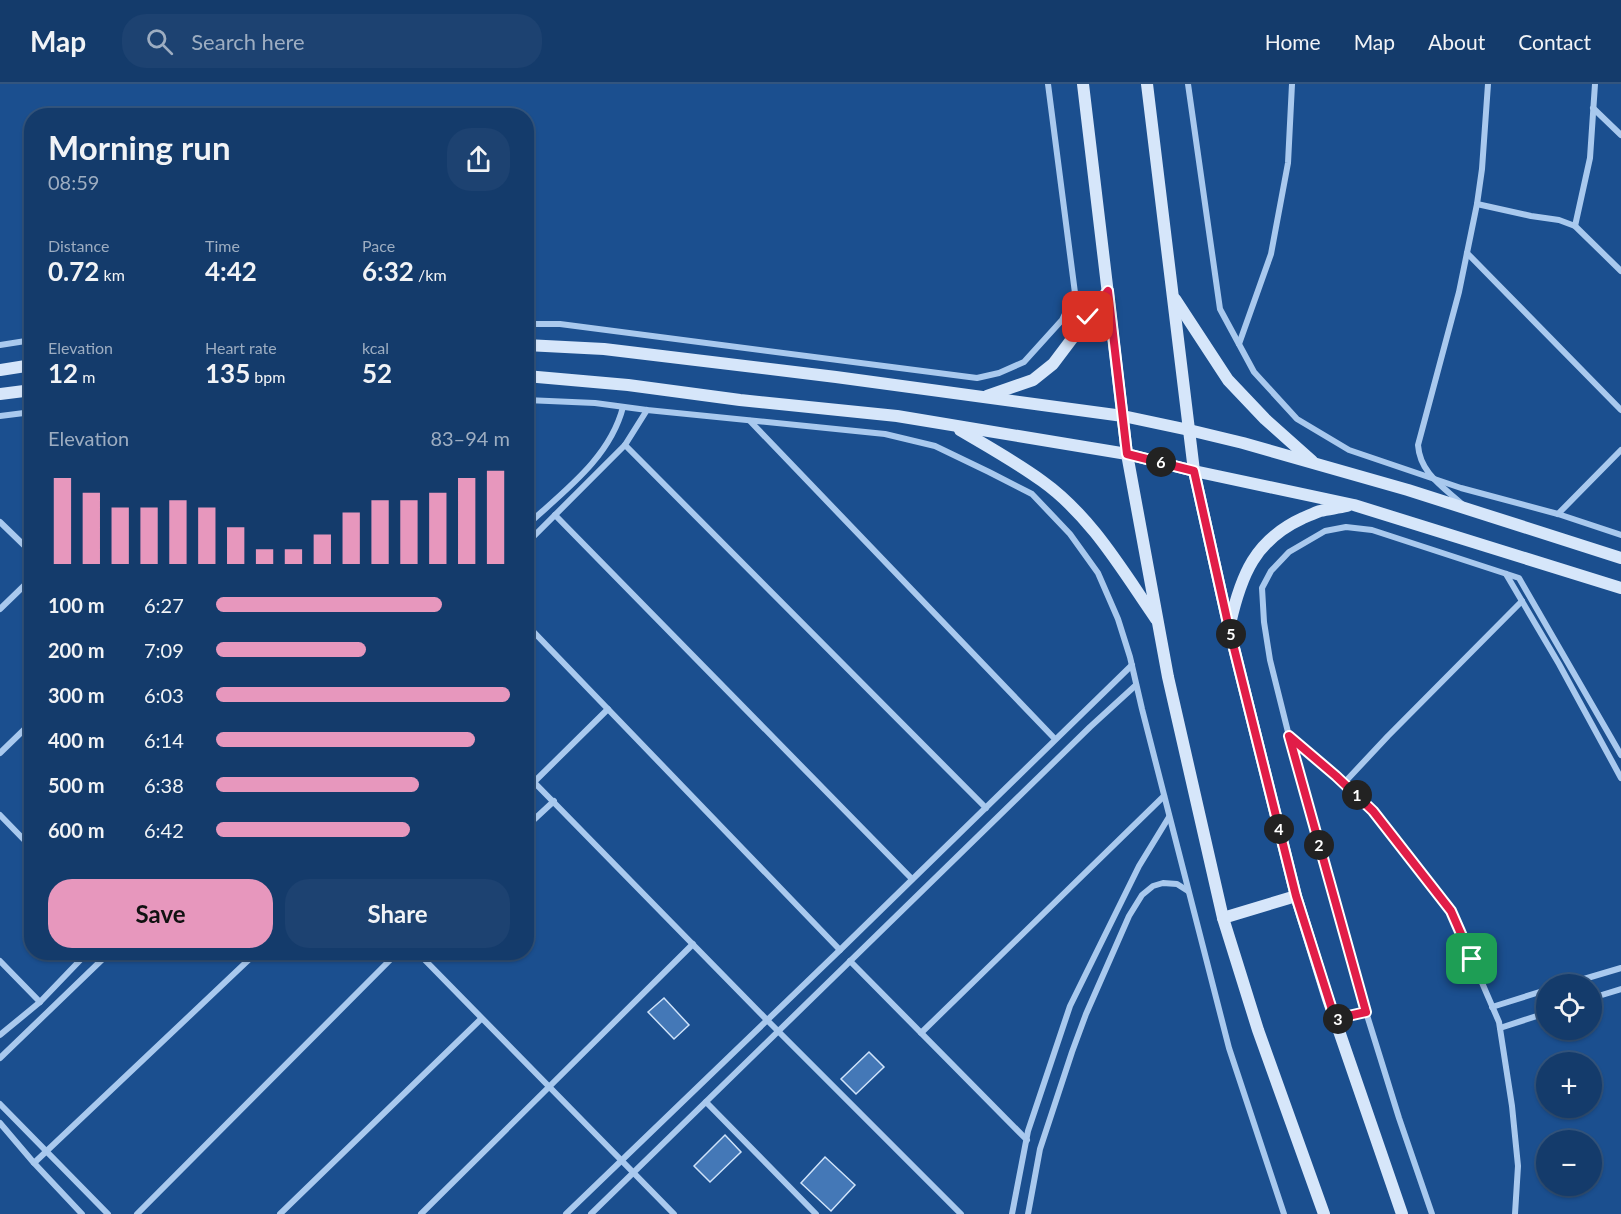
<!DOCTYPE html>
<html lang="en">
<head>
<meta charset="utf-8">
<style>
	:root { --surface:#143b6b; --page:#1d4271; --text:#f1f3f6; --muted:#9dadc1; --line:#33557e; --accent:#e797bd }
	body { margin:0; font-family:Lato,sans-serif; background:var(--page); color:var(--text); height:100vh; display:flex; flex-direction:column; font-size:22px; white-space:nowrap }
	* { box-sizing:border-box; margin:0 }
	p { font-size:20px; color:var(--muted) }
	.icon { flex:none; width:33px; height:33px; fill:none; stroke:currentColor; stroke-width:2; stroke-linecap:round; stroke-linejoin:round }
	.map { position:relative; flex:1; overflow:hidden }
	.drawer { position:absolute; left:24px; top:24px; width:510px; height:852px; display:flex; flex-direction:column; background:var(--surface); border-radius:24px; box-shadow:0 2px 4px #0004,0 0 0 2px var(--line) }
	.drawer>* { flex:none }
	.fabs { position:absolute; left:1536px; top:890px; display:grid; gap:12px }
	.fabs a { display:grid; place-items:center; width:66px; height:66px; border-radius:50%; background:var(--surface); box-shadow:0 2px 4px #0004,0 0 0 2px var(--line); font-size:30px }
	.pin { position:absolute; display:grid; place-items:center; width:51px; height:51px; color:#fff; margin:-26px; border-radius:12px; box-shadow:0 3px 9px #0006 }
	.km { position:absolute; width:30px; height:30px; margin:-15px; border-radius:50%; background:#222; color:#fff; font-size:16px; line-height:30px; text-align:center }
	.round { display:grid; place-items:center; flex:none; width:63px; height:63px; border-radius:24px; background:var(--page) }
	.overview { display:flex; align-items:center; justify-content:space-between; height:102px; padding:0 24px }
	h1 { font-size:33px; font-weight:700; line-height:45px }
	.stats { display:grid; grid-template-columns:repeat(3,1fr); gap:9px; height:102px; padding:6px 24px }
	.stats div { display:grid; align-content:center }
	.stats b { font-size:26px; font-weight:700 }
	.stats small { font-size:16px; font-weight:400 }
	.stats p { font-size:16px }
	.chart { height:168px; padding:12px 24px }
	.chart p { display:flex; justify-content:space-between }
	.chart svg { width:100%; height:108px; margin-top:6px; stroke:var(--accent); stroke-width:6 }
	.primary-button { display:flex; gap:12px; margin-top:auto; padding:12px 24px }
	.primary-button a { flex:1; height:69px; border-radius:24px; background:var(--accent); color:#111; font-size:24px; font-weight:700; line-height:69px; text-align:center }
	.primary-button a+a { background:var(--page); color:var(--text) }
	ul { padding:0 24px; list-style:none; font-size:20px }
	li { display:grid; grid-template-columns:96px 72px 1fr; align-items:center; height:45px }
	li i { height:15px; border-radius:8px; background:var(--accent) }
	header { display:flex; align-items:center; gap:36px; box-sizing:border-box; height:84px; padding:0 30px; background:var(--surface); border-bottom:2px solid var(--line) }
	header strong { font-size:28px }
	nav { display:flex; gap:33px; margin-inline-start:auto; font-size:21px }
	.search { width:420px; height:54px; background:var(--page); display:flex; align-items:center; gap:15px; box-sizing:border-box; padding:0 21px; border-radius:24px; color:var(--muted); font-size:22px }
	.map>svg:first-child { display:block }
	.building { fill:#4478b7; stroke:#cfe3fa; stroke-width:1.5 }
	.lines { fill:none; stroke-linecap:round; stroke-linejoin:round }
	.minor { stroke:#a9c9ee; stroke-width:6 }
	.secondary { stroke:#d6e6fa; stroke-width:12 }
	.route-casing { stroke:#fff; stroke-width:12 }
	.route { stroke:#e11d48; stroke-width:8 }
</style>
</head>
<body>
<header>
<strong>Map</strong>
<div class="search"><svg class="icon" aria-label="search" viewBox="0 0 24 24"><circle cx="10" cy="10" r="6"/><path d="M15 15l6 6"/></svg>Search here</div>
<nav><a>Home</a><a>Map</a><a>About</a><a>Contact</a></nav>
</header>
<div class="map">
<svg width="1621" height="1130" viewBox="0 0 1621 1130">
	<rect width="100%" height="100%" fill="#1b4f8f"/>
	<g class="building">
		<polygon points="664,914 689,941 674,955 648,928"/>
		<polygon points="869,968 884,983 856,1010 841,995"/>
		<polygon points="725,1051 741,1068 710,1098 694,1082"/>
		<polygon points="825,1073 855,1101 831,1127 801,1099"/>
	</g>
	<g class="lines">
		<g class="minor">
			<polyline points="1188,0 1220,225 1254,288 1297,335 1349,366 1461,404 1558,430 1621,451"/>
			<polyline points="1593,24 1621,51"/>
			<polyline points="1477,120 1531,132 1559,136 1575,142 1621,187"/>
			<polyline points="1575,142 1590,74 1595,0"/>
			<polyline points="1467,169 1621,326"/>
			<polyline points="526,240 560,240 977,294 999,289 1024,278 1062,236 1075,209 1048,0"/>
			<polyline points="1239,260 1271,170 1288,79 1292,0"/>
			<polyline points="0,261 32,256"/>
			<polyline points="526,316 595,319 647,326 885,350 935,362 989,388 1032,410 1070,450 1098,489 1118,535 1130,573 1142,625 1229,964 1284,1130"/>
			<polyline points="0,332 32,328"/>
			<polyline points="750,337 1055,655"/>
			<polyline points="625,361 986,724"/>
			<path d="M 1462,420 C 1442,402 1420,389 1418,361 L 1459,208 L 1477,120 L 1482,85 L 1488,0"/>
			<polyline points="1558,430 1621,366"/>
			<polyline points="555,431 912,795"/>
			<polyline points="0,438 32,469"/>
			<path d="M 526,442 C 564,407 610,374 623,323"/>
			<polyline points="526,460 625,361 647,326"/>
			<polyline points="1506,490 1559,580 1621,694"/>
			<polyline points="0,525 32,494"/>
			<polyline points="526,540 840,866"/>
			<polyline points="1289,652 1336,692 1373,727 1451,827 1499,938 1512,1022 1518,1082 1515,1130"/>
			<polyline points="0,669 32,638"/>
			<polyline points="526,690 767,936 961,1130"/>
			<polyline points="534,698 608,625"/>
			<polyline points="1344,699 1388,652 1522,517"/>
			<polyline points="0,731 32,764"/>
			<polyline points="526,743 554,717"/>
			<polyline points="417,868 674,1130"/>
			<polyline points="0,877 40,918"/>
			<polyline points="850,877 1027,1056"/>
			<polyline points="1567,900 1621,884"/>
			<polyline points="1592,914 1621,905"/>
			<polyline points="1492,923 1546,906"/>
			<polyline points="1335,935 1366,928"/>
			<polyline points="1500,944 1546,929"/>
			<polyline points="921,949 1164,712"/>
			<polyline points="0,951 40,918 88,868"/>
			<polyline points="0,974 110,868"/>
			<polyline points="706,1018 816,1130"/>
			<polyline points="0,1020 108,1130"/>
			<polyline points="0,1039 34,1079 82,1130"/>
			<polyline points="34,1079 257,868"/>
			<polyline points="137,1130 398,868"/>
			<polyline points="280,1130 481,935"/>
			<polyline points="421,1130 693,860"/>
			<polyline points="566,1130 840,866 1132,581"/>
			<polyline points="591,1130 1090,643 1136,601"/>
			<polyline points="1012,1130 1028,1047 1070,922 1139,782 1169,733"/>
			<polyline points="1028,1130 1040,1065 1072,968 1086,930 1129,832 1142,811 1153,802 1163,799 1177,800 1188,807"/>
			<polyline points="1432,1130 1399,1034 1366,928 1289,652 1270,576 1264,538 1262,504 1271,487 1289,468 1325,447 1346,443 1372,446 1519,494 1621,671"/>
		</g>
		<g class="secondary">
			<polyline points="1083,0 1127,370 1168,593 1223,834 1258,946 1324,1130"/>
			<polyline points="1147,0 1194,387 1229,544 1296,812 1328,915 1402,1130"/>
			<polyline points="1175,215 1228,296 1265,335 1312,377"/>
			<polyline points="526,261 604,265 836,293 1123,332 1189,346 1243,359 1408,406 1621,474"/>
			<polyline points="0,286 32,281"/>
			<polyline points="526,292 628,301 740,316 897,332 1127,370 1194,387 1354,421 1621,504"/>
			<polyline points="0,310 32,306"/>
			<polyline points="987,312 1033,296 1053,280 1108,207"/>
			<path d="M 960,346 C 987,362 1016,378 1042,397 C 1091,432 1122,486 1156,535"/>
			<path d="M 1230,540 C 1241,491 1255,456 1303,434 C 1308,432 1314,429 1320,427 C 1329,425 1338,424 1347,422"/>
			<polyline points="1223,834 1296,812"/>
		</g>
	</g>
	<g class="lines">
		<defs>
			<polyline id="route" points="1088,233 1108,207 1127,370 1194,387 1229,544 1296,812 1335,935 1366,928 1289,652 1336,692 1373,727 1451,827 1472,875"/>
		</defs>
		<use href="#route" class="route-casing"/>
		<use href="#route" class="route"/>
	</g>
</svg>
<div class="fabs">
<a><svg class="icon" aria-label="locate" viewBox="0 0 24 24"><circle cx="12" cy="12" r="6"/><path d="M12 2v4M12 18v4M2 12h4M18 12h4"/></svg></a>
<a>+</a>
<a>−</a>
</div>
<div class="pin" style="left:1472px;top:875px;background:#1e9e55"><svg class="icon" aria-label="arrive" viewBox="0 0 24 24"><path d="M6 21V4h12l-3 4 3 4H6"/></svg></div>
<div class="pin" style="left:1088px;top:233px;background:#d93025"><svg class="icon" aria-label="check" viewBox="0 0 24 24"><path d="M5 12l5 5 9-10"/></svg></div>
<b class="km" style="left:1357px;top:711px">1</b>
<b class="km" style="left:1319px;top:761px">2</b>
<b class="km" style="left:1338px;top:935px">3</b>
<b class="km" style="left:1279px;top:745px">4</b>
<b class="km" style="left:1231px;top:550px">5</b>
<b class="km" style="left:1161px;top:378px">6</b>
<section class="drawer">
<div class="overview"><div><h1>Morning run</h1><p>08:59</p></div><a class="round"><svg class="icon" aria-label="share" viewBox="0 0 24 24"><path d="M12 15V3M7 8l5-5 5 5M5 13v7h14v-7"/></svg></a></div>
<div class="stats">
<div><p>Distance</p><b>0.72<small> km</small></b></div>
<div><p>Time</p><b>4:42</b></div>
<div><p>Pace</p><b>6:32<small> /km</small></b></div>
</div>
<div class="stats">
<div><p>Elevation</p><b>12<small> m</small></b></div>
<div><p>Heart rate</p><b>135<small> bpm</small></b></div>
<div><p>kcal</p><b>52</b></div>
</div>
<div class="chart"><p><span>Elevation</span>83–94 m</p>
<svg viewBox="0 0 160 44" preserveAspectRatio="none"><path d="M5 44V9M15 44V15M25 44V21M35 44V21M45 44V18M55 44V21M65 44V29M75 44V38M85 44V38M95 44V32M105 44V23M115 44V18M125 44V18M135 44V15M145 44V9M155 44V6"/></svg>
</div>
<ul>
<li><b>100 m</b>6:27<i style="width:77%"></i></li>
<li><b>200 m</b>7:09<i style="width:51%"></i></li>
<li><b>300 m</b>6:03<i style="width:100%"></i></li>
<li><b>400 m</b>6:14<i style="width:88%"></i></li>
<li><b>500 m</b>6:38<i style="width:69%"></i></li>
<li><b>600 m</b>6:42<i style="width:66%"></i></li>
</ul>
<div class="primary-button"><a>Save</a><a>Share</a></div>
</section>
</div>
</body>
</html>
